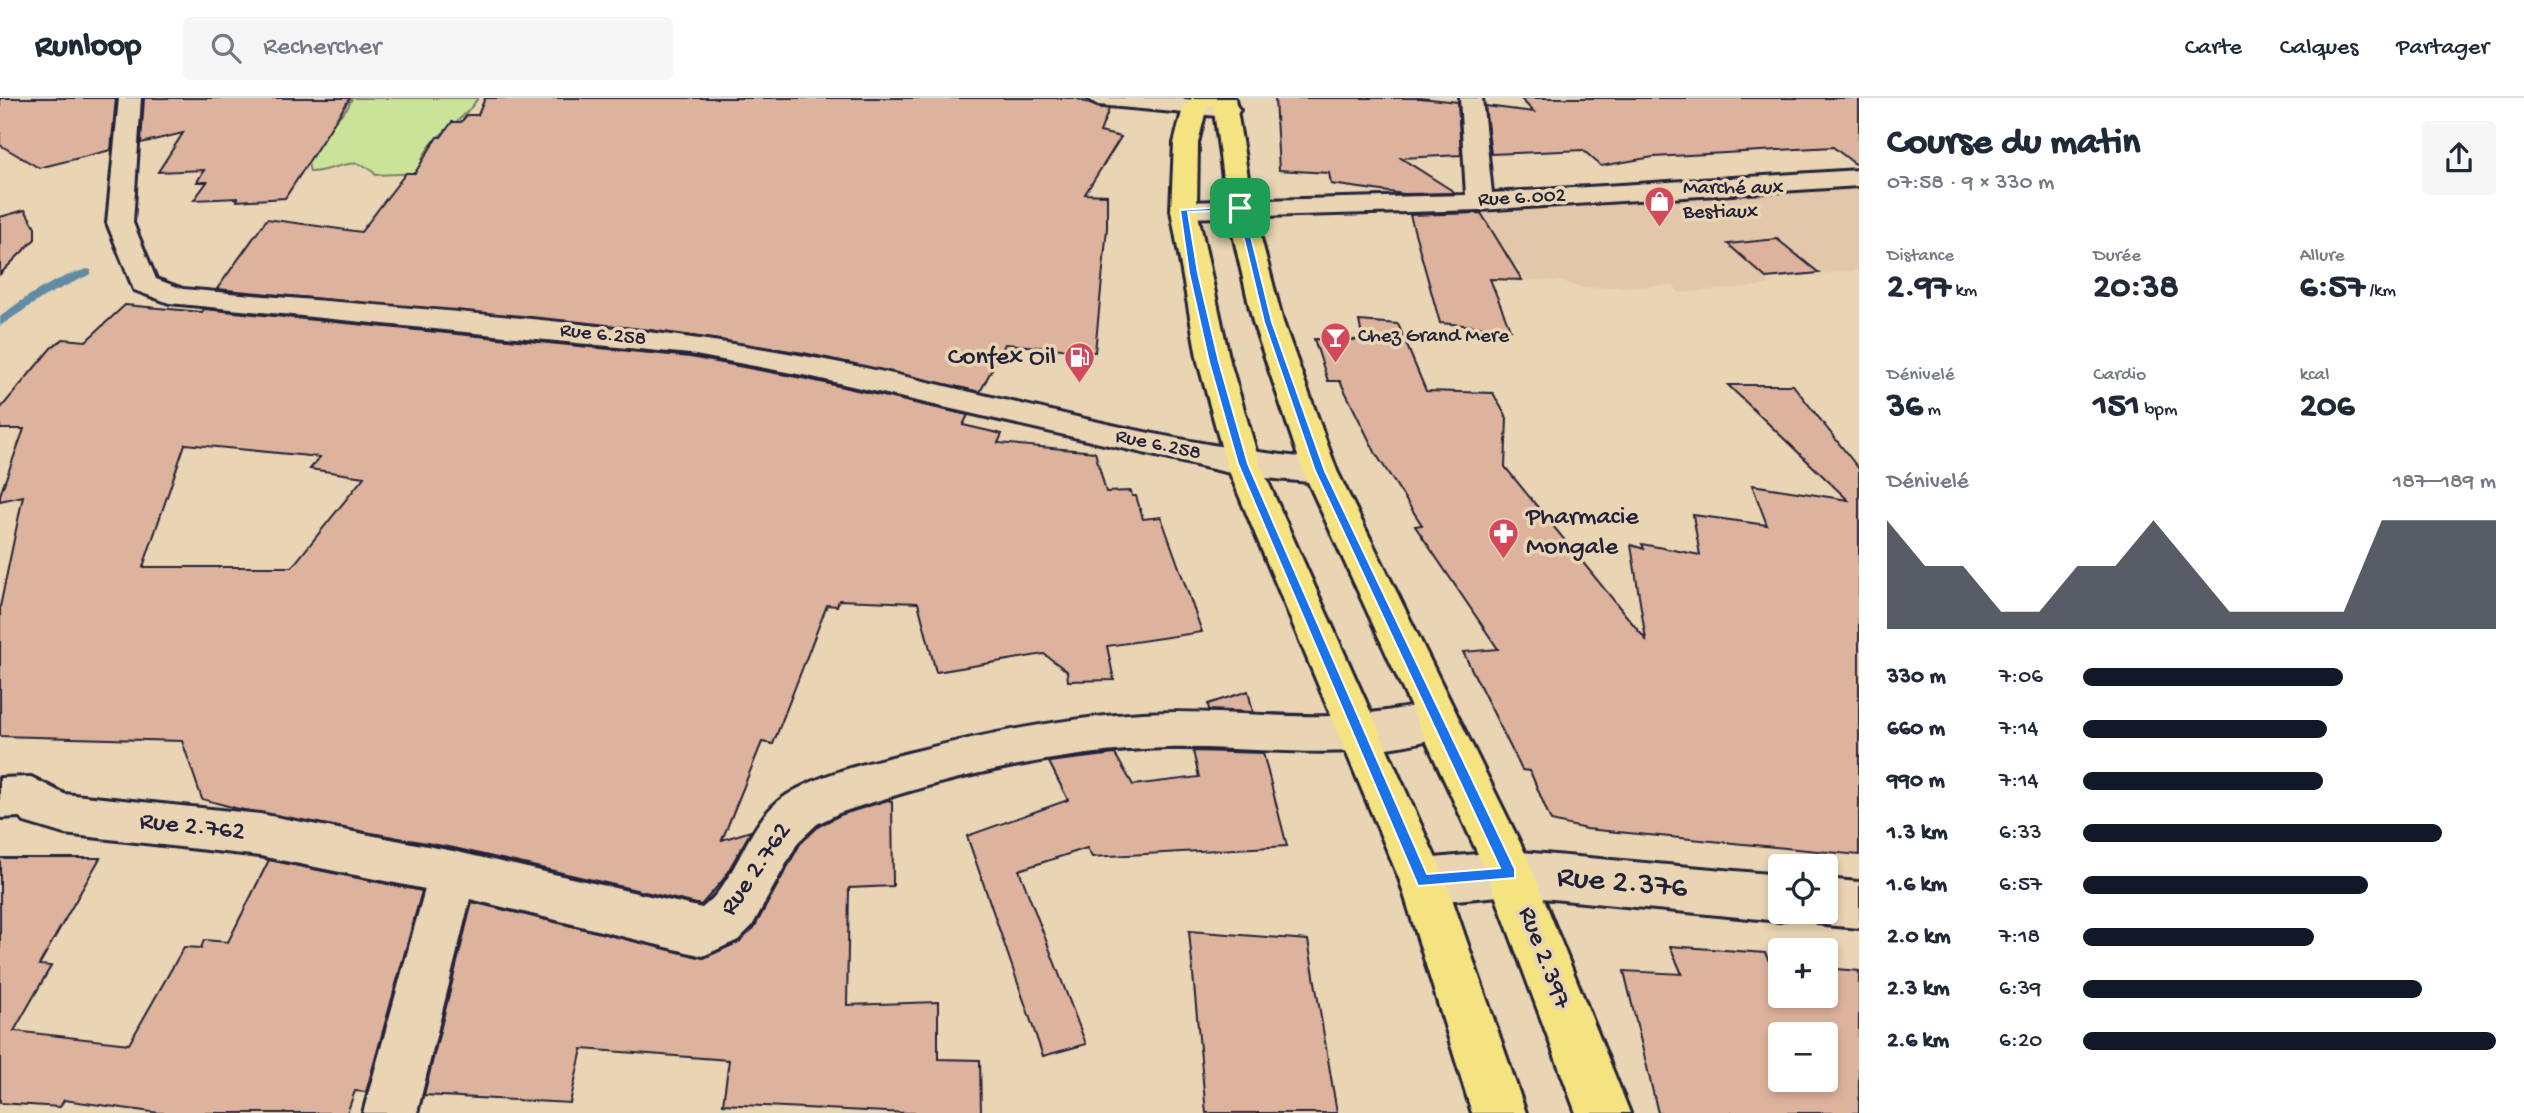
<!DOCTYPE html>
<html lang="fr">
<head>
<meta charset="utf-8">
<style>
	:root { --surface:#fff; --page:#f6f6f7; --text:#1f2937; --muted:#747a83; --line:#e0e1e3; --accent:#111827 }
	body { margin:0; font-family:"Gochi Hand",sans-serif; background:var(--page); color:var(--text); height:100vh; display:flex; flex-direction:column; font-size:26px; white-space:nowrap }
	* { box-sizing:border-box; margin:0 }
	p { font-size:23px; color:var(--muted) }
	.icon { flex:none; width:38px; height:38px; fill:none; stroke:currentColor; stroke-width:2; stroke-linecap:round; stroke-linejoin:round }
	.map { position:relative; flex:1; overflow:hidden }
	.drawer { display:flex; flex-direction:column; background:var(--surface); width:665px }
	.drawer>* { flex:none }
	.buttons { position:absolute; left:1768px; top:756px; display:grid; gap:14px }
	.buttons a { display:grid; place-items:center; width:70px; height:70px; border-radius:7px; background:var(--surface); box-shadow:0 4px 10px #0003; font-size:35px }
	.pin { position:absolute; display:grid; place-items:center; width:60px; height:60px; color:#fff; margin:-30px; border-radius:14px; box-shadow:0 4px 10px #0006 }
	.round { display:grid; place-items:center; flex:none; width:74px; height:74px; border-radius:7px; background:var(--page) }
	.headline { display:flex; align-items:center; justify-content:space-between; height:119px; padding:0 28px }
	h1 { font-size:38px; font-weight:700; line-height:52px }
	.stats { display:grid; grid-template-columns:repeat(3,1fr); gap:10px; height:119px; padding:7px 28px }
	.stats div { display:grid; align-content:center }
	.stats b { font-size:35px; font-weight:700 }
	.stats small { font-size:19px; font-weight:400 }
	.stats p { font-size:19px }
	.chart { height:196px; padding:14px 28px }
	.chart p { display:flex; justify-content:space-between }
	.chart svg { width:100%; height:126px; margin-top:7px; fill:var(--accent); opacity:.7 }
	ul { padding:0 28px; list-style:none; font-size:23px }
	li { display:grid; grid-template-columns:112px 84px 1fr; align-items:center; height:52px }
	li i { height:18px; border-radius:9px; background:var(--accent) }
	header { display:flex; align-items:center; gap:42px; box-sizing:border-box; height:98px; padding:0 35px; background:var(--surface); border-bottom:2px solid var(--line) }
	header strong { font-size:33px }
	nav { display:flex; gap:38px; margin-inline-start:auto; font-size:24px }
	.search { width:490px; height:63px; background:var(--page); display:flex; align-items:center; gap:18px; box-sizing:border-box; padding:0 24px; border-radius:7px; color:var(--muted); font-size:26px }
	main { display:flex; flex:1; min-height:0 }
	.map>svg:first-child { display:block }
	.built { fill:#e2c7aa }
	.green { fill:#cbe399; stroke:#76826a; stroke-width:2 }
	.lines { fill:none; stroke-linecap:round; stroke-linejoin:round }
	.stream { fill:#628ca6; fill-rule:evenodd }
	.building { fill:#deb39d; stroke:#22223b; stroke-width:2; fill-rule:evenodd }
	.minor-casing { stroke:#22223b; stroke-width:6 }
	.major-casing { stroke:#22223b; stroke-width:6 }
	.minor { fill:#e9d4b3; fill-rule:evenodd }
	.major { fill:#f5e382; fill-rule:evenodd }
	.route { fill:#1a73e8; stroke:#fff; stroke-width:2; fill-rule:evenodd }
	.labels { text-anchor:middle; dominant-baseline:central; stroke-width:7; stroke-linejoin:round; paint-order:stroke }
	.far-poi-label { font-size:21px; fill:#22223b; stroke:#e9d4b3; text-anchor:start }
	.far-street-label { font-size:21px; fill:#22223b; stroke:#e9d4b3 }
	.poi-label { font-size:26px; fill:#22223b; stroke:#e9d4b3; text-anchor:end }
	.street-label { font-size:26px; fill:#22223b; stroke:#e9d4b3 }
	.near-street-label { font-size:32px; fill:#22223b; stroke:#e9d4b3 }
</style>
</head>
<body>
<header>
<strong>Runloop</strong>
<div class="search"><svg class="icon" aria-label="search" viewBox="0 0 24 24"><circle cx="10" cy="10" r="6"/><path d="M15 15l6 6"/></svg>Rechercher</div>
<nav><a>Carte</a><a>Calques</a><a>Partager</a></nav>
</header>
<main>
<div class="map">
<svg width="1859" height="1015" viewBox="0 0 1859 1015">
	<rect width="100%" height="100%" fill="#e9d4b3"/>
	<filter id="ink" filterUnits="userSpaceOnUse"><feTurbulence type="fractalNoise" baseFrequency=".0143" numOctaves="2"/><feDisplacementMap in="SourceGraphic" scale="14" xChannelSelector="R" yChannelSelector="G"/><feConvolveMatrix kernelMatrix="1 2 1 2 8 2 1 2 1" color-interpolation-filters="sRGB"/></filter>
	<g filter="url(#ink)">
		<polygon class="built" points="1859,74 1859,172 1768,181 1768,187 1680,195 1673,187 1583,190 1561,183 1525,182 1517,167 1475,164 1454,120 1477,99"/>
		<path class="green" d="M 352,0 L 478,0 C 462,26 436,32 422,61 L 434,69 L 422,75 L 376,77 C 355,53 337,74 310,74 L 306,54 L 348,9 Z"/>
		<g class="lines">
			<path class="stream" d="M 87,171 L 91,172 L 91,176 L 45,198 L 0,228 L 0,219 C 25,198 55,180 87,171 Z"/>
		</g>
		<g class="building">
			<polygon points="0,0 116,0 111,52 39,70 0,47"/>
			<polygon points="144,0 350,0 285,100 237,103 238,100 194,102 207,84 197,84 204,72 158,74 183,35 141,45"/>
			<polygon points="485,0 1076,0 1097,9 1109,11 1100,34 1121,39 1085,96 1107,97 1107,130 1095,254 1005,246 980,294 804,255 650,232 217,191 267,121 361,134 406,75 415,75 437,39 441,39 452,24 461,24 467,17 478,17"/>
			<polygon points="1275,0 1420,0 1458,4 1461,57 1401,60 1456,95 1404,96 1331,86 1329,75 1279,72"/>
			<polygon points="1520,0 1859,0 1859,69 1833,49 1653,59 1601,68 1583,52 1491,56 1485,8 1534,14"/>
			<polygon points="25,112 35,129 35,141 0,176 0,119"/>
			<polygon points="1481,115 1522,182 1490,181 1510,231 1440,225 1410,117"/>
			<polygon points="1777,141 1819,175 1766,180 1728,146"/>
			<path d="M 125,207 L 202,214 L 204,211 L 690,259 L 807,281 L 968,317 L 963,327 L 1002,336 L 998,345 L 1095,354 L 1106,394 L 1131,393 L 1132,398 L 1136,398 L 1143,421 L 1161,419 L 1202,534 L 1107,548 L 1114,582 L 1068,583 L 1067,573 L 1044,556 L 936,574 L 918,505 L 839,502 L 837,508 L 827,507 L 773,646 L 762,644 L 722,742 L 751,733 L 723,782 L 701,807 L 454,750 L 239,711 L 202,701 L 182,643 L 0,638 L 0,509 L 23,398 L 0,403 L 0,397 L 24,331 L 0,331 L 0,311 L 51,250 L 63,241 L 86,243 ZM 185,346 L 320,359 L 310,371 L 364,379 L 292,469 L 143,469 Z"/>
			<polygon points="1359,223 1398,226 1426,293 1493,295 1507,320 1505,369 1646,542 1631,447 1644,451 1642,446 1700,457 1693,417 1767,427 1752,387 1848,402 1728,287 1793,287 1859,371 1859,757 1586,731 1551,723 1530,673 1522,672 1463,554 1498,551 1415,428 1422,427 1376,356 1340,283 1328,283 1314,241 1363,242"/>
			<polygon points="1248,593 1253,614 1209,612 1208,606"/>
			<polygon points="1193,653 1263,655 1287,748 1092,759 1087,750 1019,772 1086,946 1043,958 967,738 1068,702 1049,664 1115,656 1133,687 1199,679"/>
			<polygon points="888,702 892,704 893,788 849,790 847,907 938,904 938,961 980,962 981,1015 907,1015 723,1006 729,962 582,951 570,1005 424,997 472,804 704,860 739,844 754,830 800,746 819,728 840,717"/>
			<polygon points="0,760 100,760 39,867 51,868 14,933 129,946 184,849 201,850 204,842 228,844 269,762 422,793 366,994 355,993 347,1015 159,1015 64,1002 60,1009 0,1005"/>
			<polygon points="1189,833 1308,842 1337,1015 1206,1015"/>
			<path d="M 1670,848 L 1765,855 L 1770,865 L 1780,866 L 1780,898 L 1825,898 L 1825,870 L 1859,873 L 1859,1015 L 1658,1015 L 1624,873 L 1682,876 ZM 1780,936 L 1825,936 L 1825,982 L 1780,982 Z"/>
		</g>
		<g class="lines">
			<defs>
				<g id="minor">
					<path d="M 119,0 L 141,0 L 133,125 L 156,181 L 183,191 C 390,210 600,220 804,258 C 977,289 1145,346 1320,361 L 1332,365 L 1337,373 L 1332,381 L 1320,385 L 1243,378 L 808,278 L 690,256 L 169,205 L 134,192 L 107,125 Z"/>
					<polygon points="1087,0 1173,0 1228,5 1236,7 1240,12 1236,17 1228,19 1098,7"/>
					<polygon points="1460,0 1482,0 1492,95 1859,72 1859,88 1480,112 1184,120 1175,118 1171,112 1175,106 1184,104 1466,97"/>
					<path d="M 1438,604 L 1453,609 L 1459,622 L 1453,635 C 1360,667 1263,648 1167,650 C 1056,653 944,680 839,715 L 817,726 L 798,744 L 752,828 L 738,842 L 703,858 L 470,801 L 417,1015 L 363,1015 L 425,791 L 260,758 L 64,736 L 24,724 L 20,719 L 0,720 L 0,680 L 31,679 L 64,696 L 260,716 L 453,753 L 702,810 C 740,781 745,723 787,697 C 824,674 871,664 912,654 C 988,635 1064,620 1142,615 C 1206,611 1269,620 1333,618 C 1369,617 1403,610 1438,604 Z"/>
					<polygon points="1510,753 1780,777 1780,814 1798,814 1780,823 1510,797 1423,805 1406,799 1400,783 1406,767 1423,761"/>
					<polygon points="1825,781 1859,784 1859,830 1825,827 1808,820 1805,814 1825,814"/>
				</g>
				<polygon id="major" points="1192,0 1235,0 1253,110 1283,224 1337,373 1527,759 1630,1015 1576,1015 1488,778 1303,373 1253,224 1227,110 1213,5 1206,12 1198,45 1197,112 1230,264 1260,366 1446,783 1526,1015 1472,1015 1400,783 1226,366 1198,264 1171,112 1174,45 1183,10"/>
			</defs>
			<use href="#minor" class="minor-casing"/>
			<use href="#major" class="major-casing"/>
			<use href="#minor" class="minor"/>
			<use href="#major" class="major"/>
		</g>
	</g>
	<path class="route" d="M 1240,108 L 1244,110 L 1272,224 L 1325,373 L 1515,771 L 1515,780 L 1418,788 L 1238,366 L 1209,264 L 1189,175 L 1180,112 ZM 1237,112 L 1264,224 L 1315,373 L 1500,770 L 1427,776 L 1248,366 L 1219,264 L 1198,175 L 1188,114 Z"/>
	<defs>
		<symbol id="shop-pin" viewBox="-11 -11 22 30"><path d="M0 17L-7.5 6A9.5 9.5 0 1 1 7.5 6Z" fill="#d1495b" stroke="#e9d4b3"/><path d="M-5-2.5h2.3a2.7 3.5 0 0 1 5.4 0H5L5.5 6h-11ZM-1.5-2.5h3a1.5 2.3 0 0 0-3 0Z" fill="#fff"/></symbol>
		<symbol id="bar-pin" viewBox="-11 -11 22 30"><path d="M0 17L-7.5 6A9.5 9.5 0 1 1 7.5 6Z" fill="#d1495b" stroke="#e9d4b3"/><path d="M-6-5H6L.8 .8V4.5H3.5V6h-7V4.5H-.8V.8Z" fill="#fff"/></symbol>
		<symbol id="fuel-pin" viewBox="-11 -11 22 30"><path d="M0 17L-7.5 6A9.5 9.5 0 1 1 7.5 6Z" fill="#d1495b" stroke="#e9d4b3"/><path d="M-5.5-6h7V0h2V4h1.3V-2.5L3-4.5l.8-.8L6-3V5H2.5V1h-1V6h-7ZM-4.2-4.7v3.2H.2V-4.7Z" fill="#fff"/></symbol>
		<symbol id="pharmacy-pin" viewBox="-11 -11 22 30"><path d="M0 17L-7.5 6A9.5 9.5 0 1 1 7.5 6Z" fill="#d1495b" stroke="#e9d4b3"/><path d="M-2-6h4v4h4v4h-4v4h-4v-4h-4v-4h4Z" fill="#fff"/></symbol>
	</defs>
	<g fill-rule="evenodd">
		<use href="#shop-pin" x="1642" y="86" width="35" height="47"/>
		<use href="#bar-pin" x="1318" y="222" width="35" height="47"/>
		<use href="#fuel-pin" x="1062" y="242" width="35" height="47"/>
		<use href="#pharmacy-pin" x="1486" y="418" width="35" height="47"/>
	</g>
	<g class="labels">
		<g class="far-poi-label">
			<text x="1683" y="91">Marché aux<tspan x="1683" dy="24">Bestiaux</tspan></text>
			<text x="1358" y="239">Chez Grand Mere</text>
		</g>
		<g class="far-street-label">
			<text transform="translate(1522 101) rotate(-3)">Rue 6.002</text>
			<text transform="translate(603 238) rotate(6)">Rue 6.258</text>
			<text transform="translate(1158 348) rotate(12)">Rue 6.258</text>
		</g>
		<g class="poi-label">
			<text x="1056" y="260">Confex Oil</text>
			<text x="1526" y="420" text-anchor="start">Pharmacie<tspan x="1526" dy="30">Mongale</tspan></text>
		</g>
		<g class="street-label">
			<text transform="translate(192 730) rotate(6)">Rue 2.762</text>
			<text transform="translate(757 772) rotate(-56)">Rue 2.762</text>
			<text transform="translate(1543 860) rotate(69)">Rue 2.397</text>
		</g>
		<g class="near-street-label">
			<text transform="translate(1622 786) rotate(5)">Rue 2.376</text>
		</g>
	</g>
</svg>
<div class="buttons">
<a><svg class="icon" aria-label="locate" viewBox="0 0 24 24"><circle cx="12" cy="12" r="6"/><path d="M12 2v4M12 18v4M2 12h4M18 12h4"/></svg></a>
<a>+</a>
<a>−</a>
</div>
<div class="pin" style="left:1240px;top:110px;background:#1e9e55"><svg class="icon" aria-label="arrive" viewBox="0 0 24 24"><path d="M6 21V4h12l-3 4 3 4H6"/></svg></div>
</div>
<section class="drawer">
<div class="headline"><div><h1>Course du matin</h1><p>07:58 · 9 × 330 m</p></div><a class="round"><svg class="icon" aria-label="share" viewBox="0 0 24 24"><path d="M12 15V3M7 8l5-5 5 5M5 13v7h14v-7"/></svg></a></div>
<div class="stats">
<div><p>Distance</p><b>2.97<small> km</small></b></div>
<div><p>Durée</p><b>20:38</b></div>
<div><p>Allure</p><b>6:57<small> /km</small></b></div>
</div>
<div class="stats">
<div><p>Dénivelé</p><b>36<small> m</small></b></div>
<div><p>Cardio</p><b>151<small> bpm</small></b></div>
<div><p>kcal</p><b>206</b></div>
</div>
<div class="chart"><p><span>Dénivelé</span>187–189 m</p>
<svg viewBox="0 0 160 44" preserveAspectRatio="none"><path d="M0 44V6L10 22L20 22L30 38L40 38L50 22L60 22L70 6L80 22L90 38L100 38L110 38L120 38L130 6L140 6L150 6L160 6V44z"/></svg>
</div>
<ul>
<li><b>330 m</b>7:06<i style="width:63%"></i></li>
<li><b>660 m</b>7:14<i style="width:59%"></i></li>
<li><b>990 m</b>7:14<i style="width:58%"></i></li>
<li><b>1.3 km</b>6:33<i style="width:87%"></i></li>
<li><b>1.6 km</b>6:57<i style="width:69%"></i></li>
<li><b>2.0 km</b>7:18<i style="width:56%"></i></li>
<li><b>2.3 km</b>6:39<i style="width:82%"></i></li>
<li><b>2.6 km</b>6:20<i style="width:100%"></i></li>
</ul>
</section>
</main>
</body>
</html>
